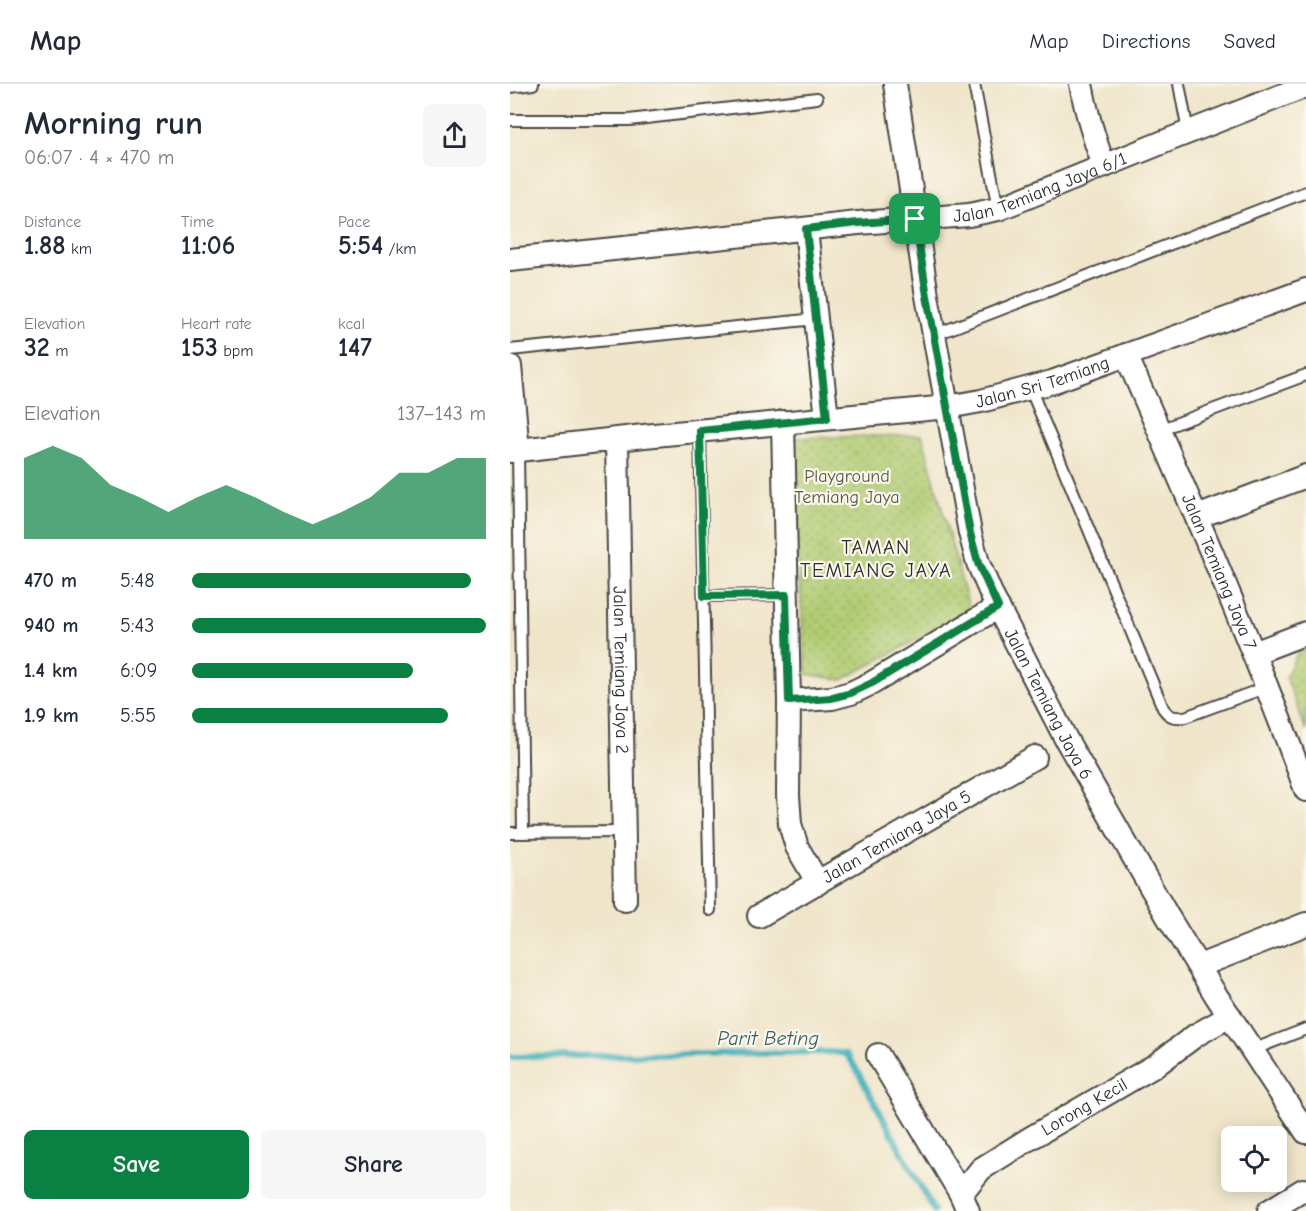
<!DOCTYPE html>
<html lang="en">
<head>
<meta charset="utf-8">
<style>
	:root { --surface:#fff; --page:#f6f6f7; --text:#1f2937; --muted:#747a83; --line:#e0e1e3; --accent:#0b8043 }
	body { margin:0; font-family:"Comic Neue",sans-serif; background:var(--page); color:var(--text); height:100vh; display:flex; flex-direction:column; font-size:22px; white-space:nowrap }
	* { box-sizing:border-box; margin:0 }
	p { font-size:20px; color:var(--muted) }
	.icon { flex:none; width:33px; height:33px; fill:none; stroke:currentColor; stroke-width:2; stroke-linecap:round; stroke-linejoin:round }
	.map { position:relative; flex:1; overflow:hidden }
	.panel { display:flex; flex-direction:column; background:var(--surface); width:510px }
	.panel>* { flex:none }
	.controls { position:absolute; left:711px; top:1042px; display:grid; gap:12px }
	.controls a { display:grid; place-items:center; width:66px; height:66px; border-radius:9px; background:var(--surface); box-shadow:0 3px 15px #0003; font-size:30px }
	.pin { position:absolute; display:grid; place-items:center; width:51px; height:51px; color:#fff; margin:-26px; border-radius:12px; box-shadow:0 3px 9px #0006 }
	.round { display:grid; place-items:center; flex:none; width:63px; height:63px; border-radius:9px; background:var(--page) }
	.summary { display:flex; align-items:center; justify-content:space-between; height:102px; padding:0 24px }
	h1 { font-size:33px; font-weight:800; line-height:45px }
	.metrics { display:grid; grid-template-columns:repeat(3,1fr); gap:9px; height:102px; padding:6px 24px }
	.metrics div { display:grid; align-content:center }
	.metrics b { font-size:26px; font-weight:800 }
	.metrics small { font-size:16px; font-weight:400 }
	.metrics p { font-size:16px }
	.chart { height:168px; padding:12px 24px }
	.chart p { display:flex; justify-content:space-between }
	.chart svg { width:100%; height:108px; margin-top:6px; fill:var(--accent); opacity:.7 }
	.button { display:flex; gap:12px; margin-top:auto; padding:12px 24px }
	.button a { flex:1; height:69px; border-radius:9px; background:var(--accent); color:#fff; font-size:24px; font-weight:800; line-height:69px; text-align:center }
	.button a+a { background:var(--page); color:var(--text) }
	ul { padding:0 24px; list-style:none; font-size:20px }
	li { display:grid; grid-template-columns:96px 72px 1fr; align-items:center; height:45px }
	li i { height:15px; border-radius:8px; background:var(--accent) }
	header { display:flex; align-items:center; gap:36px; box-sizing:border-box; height:84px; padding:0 30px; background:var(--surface); border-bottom:2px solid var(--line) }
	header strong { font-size:28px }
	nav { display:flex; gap:33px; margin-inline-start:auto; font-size:21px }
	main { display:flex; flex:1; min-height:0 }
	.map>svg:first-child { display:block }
	.grass { fill:url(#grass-dots); stroke:#6d7a4e; stroke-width:1.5 }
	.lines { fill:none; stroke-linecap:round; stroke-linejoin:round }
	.stream { stroke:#40b0ba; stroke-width:6 }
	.service-casing { stroke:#494743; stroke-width:14 }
	.minor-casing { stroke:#494743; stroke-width:26 }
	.service { stroke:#fff; stroke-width:10 }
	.minor { stroke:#fff; stroke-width:22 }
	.route-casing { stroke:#fff; stroke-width:12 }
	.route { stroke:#0b8043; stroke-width:8 }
	.labels { text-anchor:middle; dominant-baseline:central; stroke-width:4.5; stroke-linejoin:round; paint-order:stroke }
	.street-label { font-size:18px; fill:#2b2b2b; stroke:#fbf7ec }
	.park-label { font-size:18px; fill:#535b40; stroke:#fbf7ec }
	.neighbourhood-label { font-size:20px; letter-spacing:1.5px; fill:#2b2b2b; stroke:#fbf7ec }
	.water-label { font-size:20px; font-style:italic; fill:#336064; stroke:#fbf7ec }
</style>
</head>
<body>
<header>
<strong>Map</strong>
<nav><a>Map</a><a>Directions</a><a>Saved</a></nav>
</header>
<main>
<section class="panel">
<div class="summary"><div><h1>Morning run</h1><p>06:07 · 4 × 470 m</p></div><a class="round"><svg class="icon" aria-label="share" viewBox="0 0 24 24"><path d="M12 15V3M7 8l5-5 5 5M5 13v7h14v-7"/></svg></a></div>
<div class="metrics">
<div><p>Distance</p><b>1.88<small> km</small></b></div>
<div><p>Time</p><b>11:06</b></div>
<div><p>Pace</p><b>5:54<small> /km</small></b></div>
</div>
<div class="metrics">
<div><p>Elevation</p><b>32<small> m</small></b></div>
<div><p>Heart rate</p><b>153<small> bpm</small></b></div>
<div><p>kcal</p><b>147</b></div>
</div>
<div class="chart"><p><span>Elevation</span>137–143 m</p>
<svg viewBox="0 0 160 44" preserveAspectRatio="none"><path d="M0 44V11L10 6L20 11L30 22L40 27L50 33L60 27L70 22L80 27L90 33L100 38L110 33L120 27L130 17L140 17L150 11L160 11V44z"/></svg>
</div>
<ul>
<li><b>470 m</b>5:48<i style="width:95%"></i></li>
<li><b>940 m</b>5:43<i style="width:100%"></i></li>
<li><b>1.4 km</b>6:09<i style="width:75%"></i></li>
<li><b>1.9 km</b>5:55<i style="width:87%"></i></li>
</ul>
<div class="button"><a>Save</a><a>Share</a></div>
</section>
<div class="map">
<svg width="796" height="1127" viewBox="0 0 796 1127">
	<defs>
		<pattern id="grass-dots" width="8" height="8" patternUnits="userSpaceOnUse" patternTransform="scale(1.5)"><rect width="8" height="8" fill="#afca70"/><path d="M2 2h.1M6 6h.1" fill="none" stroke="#8fa45c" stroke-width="1.8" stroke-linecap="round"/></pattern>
	</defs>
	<rect width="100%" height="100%" fill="#fbf7ec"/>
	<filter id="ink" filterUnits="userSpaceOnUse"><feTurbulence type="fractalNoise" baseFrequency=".0167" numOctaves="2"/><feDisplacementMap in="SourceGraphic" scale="12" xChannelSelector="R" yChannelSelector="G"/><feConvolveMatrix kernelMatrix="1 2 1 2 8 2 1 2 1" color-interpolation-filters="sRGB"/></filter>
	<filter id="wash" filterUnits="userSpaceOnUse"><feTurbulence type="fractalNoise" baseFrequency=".008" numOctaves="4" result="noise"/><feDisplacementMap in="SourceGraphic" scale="24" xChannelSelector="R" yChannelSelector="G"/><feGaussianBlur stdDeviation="1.35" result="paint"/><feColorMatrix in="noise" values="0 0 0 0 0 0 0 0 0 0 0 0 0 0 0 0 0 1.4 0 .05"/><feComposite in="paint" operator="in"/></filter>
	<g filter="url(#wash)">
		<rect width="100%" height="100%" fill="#f0e5ca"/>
		<g class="grass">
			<polygon points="412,351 460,527 332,596 296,590 280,354"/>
			<polygon points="796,566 796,646 776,593 787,569"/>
		</g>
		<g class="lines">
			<polyline class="stream" points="0,973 322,968 336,970 344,981 424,1127"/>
		</g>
	</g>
	<g filter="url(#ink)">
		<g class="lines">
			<defs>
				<g id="service">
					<polyline points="464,0 488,125"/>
					<polyline points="669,0 678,48"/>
					<polyline points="0,3 23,0"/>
					<polyline points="0,36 119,36 307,14"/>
					<polyline points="424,251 796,108"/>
					<polyline points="0,266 306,235"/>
					<path d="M 520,304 L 653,624 C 659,633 664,634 675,633 L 757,603"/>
					<polyline points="649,346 796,291"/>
					<polyline points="190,347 200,826"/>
					<polyline points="8,366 13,749"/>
					<polyline points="194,512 277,511"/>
					<polyline points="0,749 114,748"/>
					<polyline points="742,966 796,945"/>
				</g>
				<g id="minor">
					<path id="s1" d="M 385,0 L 417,212 L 460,449 L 468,479 L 483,514 L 557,657 L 658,833 L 707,913 L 796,1048"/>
					<path d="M 571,0 C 576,28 584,55 594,82"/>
					<polyline points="296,145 317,334"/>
					<path id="s2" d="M 0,176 L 348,139 L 459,131 L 488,125 L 656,57 L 796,2"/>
					<path id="s3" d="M 616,271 C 679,415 742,558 796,706"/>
					<polyline points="0,282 8,366"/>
					<polyline points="273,338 279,617 278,711 280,740 287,763 308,799"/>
					<path id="s4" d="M 107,355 L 115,816"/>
					<path id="s5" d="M 0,367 L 134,352 L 438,323 L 471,317 L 542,298 L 796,206"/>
					<polyline points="687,433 796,392"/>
					<polyline points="744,569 796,549"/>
					<polyline points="279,617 322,614 341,609 362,599 488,523"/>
					<path id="s6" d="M 249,832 L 525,673"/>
					<polyline points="689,882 796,840"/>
					<polyline points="368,971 451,1110"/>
					<path id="s7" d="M 458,1127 L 451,1110 L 471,1085 L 519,1055 L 646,981 L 686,951 L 720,932"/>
					<polyline points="759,1127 793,1106"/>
				</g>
			</defs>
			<use href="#service" class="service-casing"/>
			<use href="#minor" class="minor-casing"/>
			<use href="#service" class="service"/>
			<use href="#minor" class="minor"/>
		</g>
	</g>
	<g class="lines" filter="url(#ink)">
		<defs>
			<polygon id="route" points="405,135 417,212 460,449 468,479 488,523 362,599 341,609 322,614 279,617 276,511 194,512 190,347 317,334 296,145 348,139"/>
		</defs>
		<use href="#route" class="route-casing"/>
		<use href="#route" class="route"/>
	</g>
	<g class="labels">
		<g class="street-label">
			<text stroke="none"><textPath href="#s2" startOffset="537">Jalan Temiang Jaya 6/1</textPath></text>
			<text stroke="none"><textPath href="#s5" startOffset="538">Jalan Sri Temiang</textPath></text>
			<text stroke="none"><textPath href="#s3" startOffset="236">Jalan Temiang Jaya 7</textPath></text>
			<text stroke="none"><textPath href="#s4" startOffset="231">Jalan Temiang Jaya 2</textPath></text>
			<text stroke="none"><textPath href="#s1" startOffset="644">Jalan Temiang Jaya 6</textPath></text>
			<text stroke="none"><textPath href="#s6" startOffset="159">Jalan Temiang Jaya 5</textPath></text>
			<text stroke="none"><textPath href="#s7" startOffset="171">Lorong Kecil</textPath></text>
		</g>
		<g class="park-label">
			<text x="337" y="392">Playground<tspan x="337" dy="21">Temiang Jaya</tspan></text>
		</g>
		<g class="neighbourhood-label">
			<text x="366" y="463">TAMAN<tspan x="366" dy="23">TEMIANG JAYA</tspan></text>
		</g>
		<g class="water-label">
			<text x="258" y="954">Parit Beting</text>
		</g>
	</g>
</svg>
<div class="controls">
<a><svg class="icon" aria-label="locate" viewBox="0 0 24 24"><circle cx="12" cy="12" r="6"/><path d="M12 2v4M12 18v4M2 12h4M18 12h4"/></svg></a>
</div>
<div class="pin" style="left:405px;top:135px;background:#1e9e55"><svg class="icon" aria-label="arrive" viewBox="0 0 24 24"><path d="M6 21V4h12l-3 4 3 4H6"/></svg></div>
</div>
</main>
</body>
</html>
